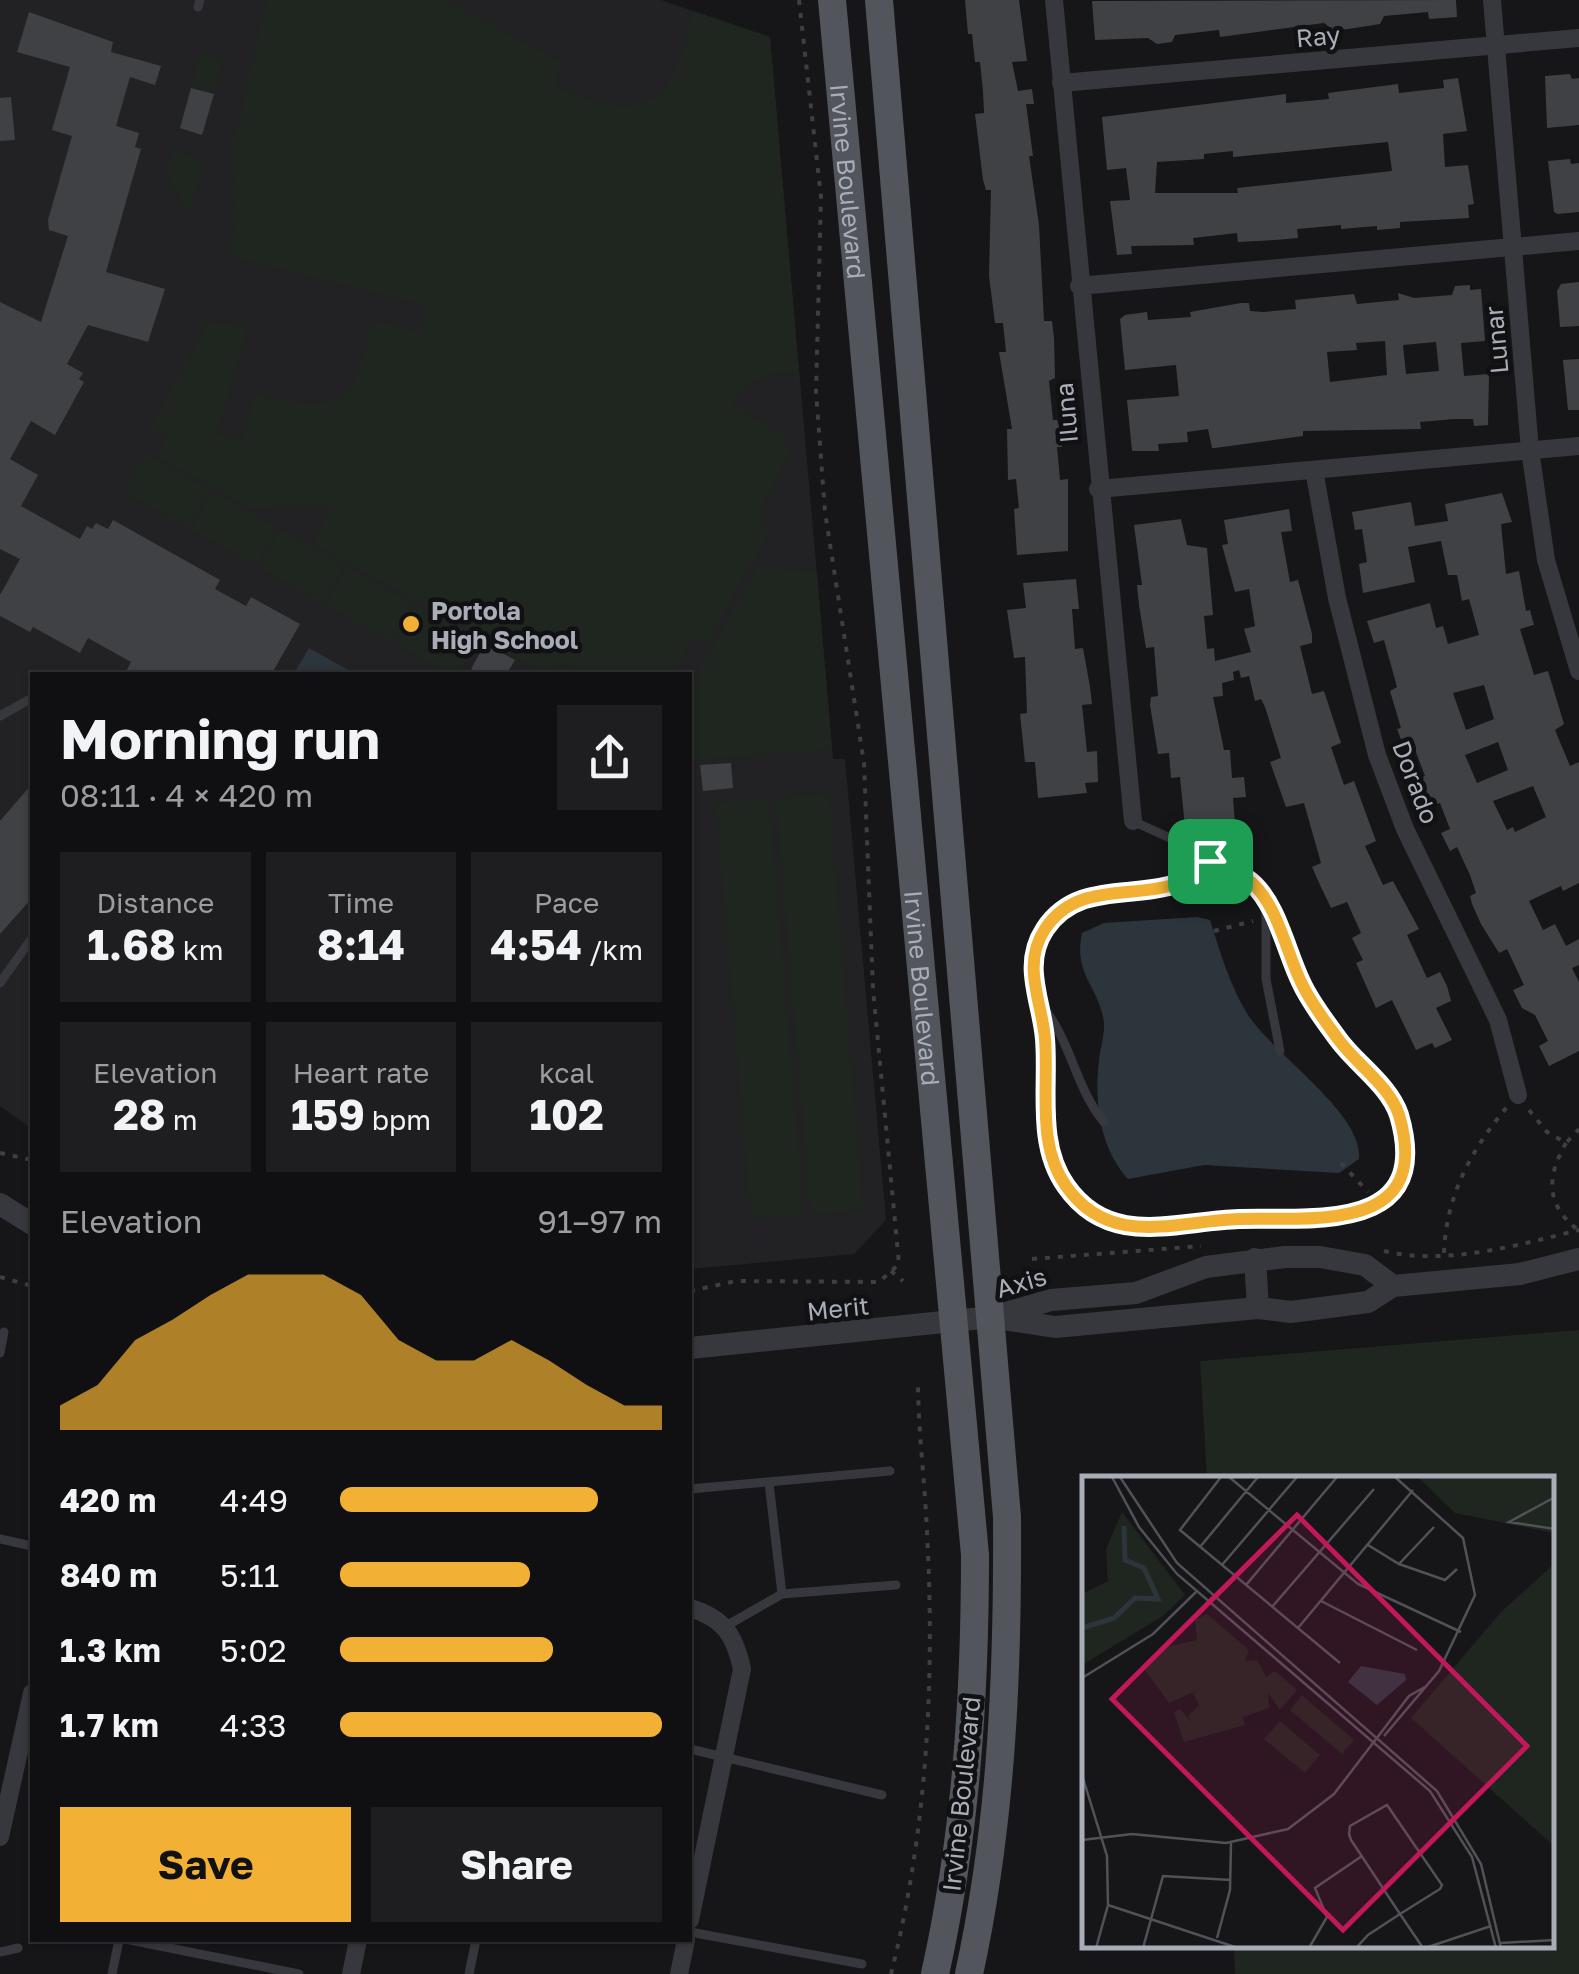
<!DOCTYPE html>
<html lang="en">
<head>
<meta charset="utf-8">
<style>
	:root { --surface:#101012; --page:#1e1e20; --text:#f1f3f6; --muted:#9c9d9f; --line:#303032; --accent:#f2b134 }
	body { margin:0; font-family:"Golos Text",sans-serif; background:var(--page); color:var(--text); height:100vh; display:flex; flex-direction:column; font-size:38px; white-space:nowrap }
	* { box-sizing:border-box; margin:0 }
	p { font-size:32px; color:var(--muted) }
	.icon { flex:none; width:55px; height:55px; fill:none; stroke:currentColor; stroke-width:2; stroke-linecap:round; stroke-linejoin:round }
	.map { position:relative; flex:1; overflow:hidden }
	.drawer { position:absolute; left:30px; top:672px; width:662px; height:1270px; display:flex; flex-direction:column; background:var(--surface); border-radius:0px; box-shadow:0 2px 8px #0004,0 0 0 2px var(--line) }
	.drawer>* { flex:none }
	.pin { position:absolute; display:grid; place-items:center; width:85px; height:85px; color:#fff; margin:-42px; border-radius:20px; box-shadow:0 5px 15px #0006 }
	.round { display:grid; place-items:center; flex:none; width:105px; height:105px; border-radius:0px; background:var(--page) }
	.headline { display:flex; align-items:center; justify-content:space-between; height:170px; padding:0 30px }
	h1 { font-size:55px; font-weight:700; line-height:75px }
	.stats { display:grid; grid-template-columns:repeat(3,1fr); gap:15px; height:170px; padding:10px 30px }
	.stats div { display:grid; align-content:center; border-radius:0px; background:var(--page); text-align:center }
	.stats b { font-size:42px; font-weight:700 }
	.stats small { font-size:28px; font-weight:400 }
	.stats p { font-size:28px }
	.chart { height:280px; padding:20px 30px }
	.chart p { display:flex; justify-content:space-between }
	.chart svg { width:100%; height:180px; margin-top:10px; fill:var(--accent); opacity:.7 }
	.button { display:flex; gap:20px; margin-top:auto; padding:20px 30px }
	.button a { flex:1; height:115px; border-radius:0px; background:var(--accent); color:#111; font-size:40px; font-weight:700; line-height:115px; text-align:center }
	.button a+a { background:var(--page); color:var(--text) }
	ul { padding:0 30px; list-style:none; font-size:32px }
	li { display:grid; grid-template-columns:160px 120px 1fr; align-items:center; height:75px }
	li i { height:25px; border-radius:12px; background:var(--accent) }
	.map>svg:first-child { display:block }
	.built { fill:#222225 }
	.green { fill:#1e261f }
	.water { fill:#2c353c }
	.building { fill:#404145; fill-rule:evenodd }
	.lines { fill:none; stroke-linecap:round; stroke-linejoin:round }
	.path { stroke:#3d3f44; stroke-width:4; stroke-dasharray:5 8; stroke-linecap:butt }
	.service { stroke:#37383d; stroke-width:9 }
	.minor { stroke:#37383d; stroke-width:18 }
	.tertiary { stroke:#37383d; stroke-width:22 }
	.primary { stroke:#53555c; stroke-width:28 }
	.route-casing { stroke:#fff; stroke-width:20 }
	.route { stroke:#f2b134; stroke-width:12 }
	.poi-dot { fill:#f2b134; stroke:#111113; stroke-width:4 }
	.labels { text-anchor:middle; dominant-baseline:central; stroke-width:9; stroke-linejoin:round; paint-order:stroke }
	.street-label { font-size:25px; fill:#a8adb8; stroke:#111113 }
	.poi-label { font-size:25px; font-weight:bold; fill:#a8adb8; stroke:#111113; text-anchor:start }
	.inset-river { fill:none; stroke:#2c353c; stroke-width:5 }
	.inset-road { fill:none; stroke:#505258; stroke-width:2.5 }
	.view { fill:#c2185b; fill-opacity:0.15; stroke:#c2185b; stroke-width:5 }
	.inset-edge { fill:none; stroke:#a8adb8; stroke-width:5 }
</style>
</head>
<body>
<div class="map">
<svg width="1579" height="1974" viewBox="0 0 1579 1974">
	<rect width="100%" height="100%" fill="#161618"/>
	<polygon class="built" points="0,0 661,0 770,37 833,759 845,759 886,1220 854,1254 690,1269 690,675 32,675 32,1129 0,1106"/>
	<g class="green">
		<path d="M 267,0 L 444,0 L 560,61 L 555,87 C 647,125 672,109 693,11 L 770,37 L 799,373 C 770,367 748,382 731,404 L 782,435 L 791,452 L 758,512 L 768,534 L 706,644 L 693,637 L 673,675 L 585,675 L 558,661 L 554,669 L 565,675 L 547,675 L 314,544 L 330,505 L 250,508 L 156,456 L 167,436 L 151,427 L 209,321 L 247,329 L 217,434 L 242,442 L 255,394 C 341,415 353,408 372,321 L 421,332 L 426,305 L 228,256 L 234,232 L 233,144 Z"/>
		<polygon points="201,52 221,62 214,94 191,88"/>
		<polygon points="173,151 204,160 189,213 167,173"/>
		<polygon points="145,454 210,490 188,528 124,492"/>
		<polygon points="213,491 277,527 256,566 191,529"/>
		<polygon points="280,529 344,565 323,604 259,567"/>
		<polygon points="758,566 817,573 832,749 690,760 690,687"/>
		<polygon points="347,567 412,603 390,641 326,605"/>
		<polygon points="414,604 479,640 459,675 451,675 393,642"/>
		<polygon points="829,794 863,1210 811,1215 776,798"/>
		<polygon points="769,799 804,1215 751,1219 716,803"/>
		<polygon points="1579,1330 1579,1974 1235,1974 1234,1947 1552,1946 1552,1479 1207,1479 1200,1361"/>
	</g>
	<g class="water">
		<polygon points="309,648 357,675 293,675"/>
		<path d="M 1197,917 L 1210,920 C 1220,952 1230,986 1248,1015 C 1275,1056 1364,1114 1359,1159 L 1339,1173 L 1204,1165 L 1128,1179 C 1100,1148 1094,1103 1099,1061 C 1100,1049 1105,1034 1104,1022 C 1099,986 1073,975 1082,933 L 1104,923 Z"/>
	</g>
	<g class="building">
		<polygon points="965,0 1019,0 1027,61 1012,62 1018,91 1032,89 1034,104 1026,104 1033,156 1029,156 1039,225 1044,321 1052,321 1054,338 1055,378 1049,381 1053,420 1057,420 1061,432 1062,447 1057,447 1060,480 1068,479 1068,551 1017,555 1014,509 1019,508 1016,479 1008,480 1007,429 1012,429 999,352 1006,352 1003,323 995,323 989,276 991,190 986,190 983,180 975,114 984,113 983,91 980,62 975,62 972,34 968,34"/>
		<polygon points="1456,0 1457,17 1429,19 1428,12 1384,16 1380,24 1348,29 1333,30 1324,23 1220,37 1219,30 1175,35 1172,42 1157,44 1148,38 1095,40 1092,1"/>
		<polygon points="29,12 113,42 111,52 161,66 155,85 130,77 116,126 139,133 135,147 141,149 106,272 165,289 148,342 88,325 67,364 83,373 79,379 84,382 55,435 31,421 10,459 38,475 21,506 80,539 87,526 92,529 96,523 108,529 113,520 220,580 215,589 246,606 251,597 300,624 271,675 124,675 131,662 88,638 80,653 33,627 30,632 0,616 0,595 20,559 0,549 0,302 41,322 68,236 49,230 48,220 72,136 52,130 70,67 17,52"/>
		<polygon points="1570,74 1572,79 1579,78 1579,125 1547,128 1545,76"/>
		<path d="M 1458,78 L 1467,131 L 1443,134 L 1445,167 L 1468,165 L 1474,204 L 1468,205 L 1469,218 L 1400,222 L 1400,228 L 1377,230 L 1377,226 L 1341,229 L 1341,225 L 1297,229 L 1298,238 L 1275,240 L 1238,242 L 1237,233 L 1193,238 L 1194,245 L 1131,246 L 1132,254 L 1117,255 L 1110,201 L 1130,200 L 1126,168 L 1107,170 L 1102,117 L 1286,94 L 1286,103 L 1329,99 L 1328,93 L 1398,84 L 1399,93 L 1444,88 L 1443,80 ZM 1388,142 L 1392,171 L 1237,188 L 1238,193 L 1155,193 L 1157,162 L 1204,159 L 1204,154 L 1233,151 L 1233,157 Z"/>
		<polygon points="191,88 214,94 202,135 180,128"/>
		<polygon points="11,97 15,140 0,141 0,98"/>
		<polygon points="1570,159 1571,164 1579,163 1579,212 1558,214 1554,212 1548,161"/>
		<polygon points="1579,282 1579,326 1560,327 1557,291 1561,284"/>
		<path d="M 1470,285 L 1470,290 L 1481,289 L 1485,341 L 1461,343 L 1464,376 L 1489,374 L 1488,425 L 1474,426 L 1473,419 L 1454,419 L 1420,422 L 1421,429 L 1303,431 L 1303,436 L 1215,448 L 1212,448 L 1208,429 L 1187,432 L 1188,442 L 1158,444 L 1159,451 L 1132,451 L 1127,400 L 1179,396 L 1176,365 L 1125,370 L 1120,319 L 1125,315 L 1147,312 L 1148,320 L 1191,317 L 1190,312 L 1241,303 L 1249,303 L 1250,311 L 1263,312 L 1296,309 L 1295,300 L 1354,294 L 1357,304 L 1399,300 L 1398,293 L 1414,298 L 1452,295 L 1455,286 ZM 1385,341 L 1387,375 L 1330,382 L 1327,352 L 1357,350 L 1356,343 ZM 1436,342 L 1439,371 L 1406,374 L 1403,345 Z"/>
		<polygon points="1579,359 1579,410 1568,410 1563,360"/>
		<path d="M 1502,493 L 1512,522 L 1501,524 L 1506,574 L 1519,571 L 1526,611 L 1530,610 L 1534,625 L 1520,629 L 1534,675 L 1548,671 L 1564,724 L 1555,730 L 1570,766 L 1579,762 L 1579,883 L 1563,891 L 1561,886 L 1529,901 L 1543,930 L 1555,924 L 1566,946 L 1579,939 L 1579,965 L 1572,968 L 1579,982 L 1579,1051 L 1549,1066 L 1539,1046 L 1548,1041 L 1535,1015 L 1522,1008 L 1513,990 L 1524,985 L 1507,949 L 1499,953 L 1481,924 L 1472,904 L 1470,896 L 1476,893 L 1470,875 L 1457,847 L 1450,851 L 1441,833 L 1450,829 L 1440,803 L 1427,808 L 1421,793 L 1418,779 L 1425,776 L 1414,747 L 1405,750 L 1397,729 L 1401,728 L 1390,691 L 1397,687 L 1384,640 L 1374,643 L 1367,621 L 1430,603 L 1436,628 L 1443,626 L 1448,644 L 1479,635 L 1469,599 L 1462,601 L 1457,575 L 1448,575 L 1441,541 L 1408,547 L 1415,582 L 1363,593 L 1359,564 L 1367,562 L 1362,529 L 1355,530 L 1352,512 L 1411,502 L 1415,526 L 1448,521 L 1445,504 ZM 1484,685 L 1494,719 L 1466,730 L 1453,693 ZM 1498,742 L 1508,770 L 1477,783 L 1465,755 ZM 1533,786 L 1546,817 L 1515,832 L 1513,827 L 1507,830 L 1493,801 Z"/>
		<polygon points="1289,509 1292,531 1281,532 1290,582 1298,580 1312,634 1312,643 1300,646 1312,694 1324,691 1341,743 1331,747 1344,785 1354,781 1376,841 1365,846 1383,885 1393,881 1419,929 1407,935 1427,978 1440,972 1447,986 1451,1001 1436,1008 1452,1040 1435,1048 1432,1043 1416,1050 1392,1000 1376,1008 1356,963 1363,960 1352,938 1361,933 1347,902 1331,908 1320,885 1312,867 1321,863 1304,803 1286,807 1270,762 1281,758 1265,707 1261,699 1255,701 1249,676 1241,678 1239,670 1233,672 1234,680 1222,683 1223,696 1213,697 1224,750 1230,750 1232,778 1244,777 1246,797 1233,798 1235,823 1185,827 1180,777 1171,778 1169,753 1158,754 1150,705 1151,697 1158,696 1154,647 1146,648 1139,605 1137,585 1142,585 1134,525 1181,519 1187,545 1207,548 1213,615 1204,616 1207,649 1214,648 1215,661 1251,652 1244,629 1255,626 1249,589 1235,592 1222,545 1228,544 1224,520"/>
		<polygon points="1076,579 1079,609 1072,609 1075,649 1083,648 1090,687 1092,704 1082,705 1087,752 1097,751 1098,782 1085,783 1087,793 1038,798 1035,762 1025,762 1020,714 1027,713 1025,657 1014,658 1007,610 1026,608 1023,583"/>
		<polygon points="485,644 515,660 506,675 482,675 471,669"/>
		<polygon points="731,763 733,788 703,791 700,765"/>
		<polygon points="32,784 32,898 0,934 0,821"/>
	</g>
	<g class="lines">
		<g class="path">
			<polyline points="1214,931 1253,921"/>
			<polyline points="1529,1110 1547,1132 1566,1143 1579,1129"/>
			<path d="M 1566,1143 C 1546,1178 1546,1205 1578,1230"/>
			<polyline points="0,1153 32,1160"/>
			<polyline points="1341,1163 1368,1192"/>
			<path d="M 1384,1251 C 1445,1266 1519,1245 1579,1230"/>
			<path d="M 1444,1253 C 1446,1196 1471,1150 1507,1107"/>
			<polyline points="1032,1259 1201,1246"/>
			<polyline points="891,1271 903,1281"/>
			<polyline points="0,1277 32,1286"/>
			<polyline points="690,1291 736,1281 879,1282 899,1264 873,989 864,763 825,512 816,392 821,197 799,0"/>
			<path d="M 891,1974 C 927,1832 935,1679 927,1533 C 925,1482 918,1431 918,1380"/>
		</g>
		<g class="service">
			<polyline points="198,7 200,0"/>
			<polyline points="0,716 32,698"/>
			<path d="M 1133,821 C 1170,839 1237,864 1263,896 C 1273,909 1277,929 1284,944 C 1298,979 1317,1013 1340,1042 C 1358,1065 1387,1084 1398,1112 C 1405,1129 1404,1146 1402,1164 C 1394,1236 1292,1219 1241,1219 C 1205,1220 1164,1236 1129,1229 C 1104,1223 1082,1208 1067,1188 C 1036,1147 1048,1087 1045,1040 C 1042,1002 1021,966 1044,930 C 1084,868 1166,914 1210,861"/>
			<polyline points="1266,903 1266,979 1280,1051"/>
			<polyline points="0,983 32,938"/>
			<path d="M 1039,1002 C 1072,1040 1074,1086 1104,1122"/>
			<polyline points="0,1353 4,1332"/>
			<polyline points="769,1483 782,1594"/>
			<polyline points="690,1489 890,1471"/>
			<polyline points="0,1539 32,1546"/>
			<polyline points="726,1626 782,1594 896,1585"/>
			<polyline points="690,1749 882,1795"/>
			<polyline points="690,1932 862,1964"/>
			<polyline points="130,1940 299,1974"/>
			<polyline points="0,1952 18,1948"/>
			<polyline points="112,1974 119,1940"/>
			<polyline points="469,1974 476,1940"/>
		</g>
		<g class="minor">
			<polyline points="1054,0 1133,821"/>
			<polyline points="1492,0 1530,450 1546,560 1579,671"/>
			<polyline points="1061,83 1579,38"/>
			<polyline points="1079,286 1579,241"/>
			<polyline points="1314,470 1337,598 1377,755 1405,829 1498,1020 1518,1095"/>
			<polyline points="1098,489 1579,446"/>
			<path d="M 690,1608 C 724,1618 735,1636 742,1669 L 690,1920"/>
			<polyline points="0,1837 32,1693"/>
			<polyline points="351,1974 358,1940"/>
			<polyline points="679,1974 686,1940"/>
		</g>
		<g class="tertiary">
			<polyline points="0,1204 32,1224"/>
			<polyline points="1255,1259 1258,1308"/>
			<polyline points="997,1318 1055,1327 1258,1308 1291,1312 1368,1302 1393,1286 1520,1274 1579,1259"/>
			<polyline points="690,1348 992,1317 1051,1300 1136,1293 1206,1267 1285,1257 1320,1257 1365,1265 1393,1286"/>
		</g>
		<g class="primary">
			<path id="s1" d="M 832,0 L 975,1555 C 975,1696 966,1835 935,1974"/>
			<path d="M 879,0 L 1007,1517 C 1008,1672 1002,1822 969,1974"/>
		</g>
	</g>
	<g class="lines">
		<defs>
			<path id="route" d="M 1210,861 C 1223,867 1240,873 1251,882 C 1277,904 1286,951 1301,982 C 1310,1002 1325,1021 1338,1039 C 1356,1064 1389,1085 1399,1115 C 1434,1234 1313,1217 1239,1219 C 1176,1221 1110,1249 1066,1186 C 1036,1144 1049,1087 1045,1039 C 1042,1001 1021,965 1045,929 C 1085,868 1166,914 1210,861 Z"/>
		</defs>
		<use href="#route" class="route-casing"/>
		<use href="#route" class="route"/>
	</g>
	<circle class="poi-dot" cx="411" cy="624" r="10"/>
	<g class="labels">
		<g class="street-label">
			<text transform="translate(1318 36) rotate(-5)">Ray</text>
			<text stroke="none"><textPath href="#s1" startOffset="182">Irvine Boulevard</textPath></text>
			<text transform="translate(1496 340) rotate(-95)">Lunar</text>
			<text transform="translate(1066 413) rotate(-95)">Iluna</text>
			<text transform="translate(1416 782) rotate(69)">Dorado</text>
			<text stroke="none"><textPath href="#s1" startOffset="992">Irvine Boulevard</textPath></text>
			<text transform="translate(1021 1282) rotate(-16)">Axis</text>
			<text transform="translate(838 1308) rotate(-6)">Merit</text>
			<text transform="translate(961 1794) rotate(-84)">Irvine Boulevard</text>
		</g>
		<g class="poi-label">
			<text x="431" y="610">Portola<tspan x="431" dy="29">High School</tspan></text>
		</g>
	</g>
	<g transform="translate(1082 1476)">
		<rect width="472" height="472" fill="#161618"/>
		<path d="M 336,1 L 472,1 L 472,57 L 373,37 ZM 40,36 L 103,119 L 81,140 L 0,189 L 0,118 L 26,105 L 24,73 ZM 472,88 L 472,370 L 329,242 L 419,136 ZM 125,138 L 167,174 L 163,185 L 175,184 L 184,201 L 193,195 L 215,214 L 198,234 L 186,217 L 187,232 L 161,241 L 163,249 L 102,266 L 92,237 L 98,233 L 110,247 L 106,240 L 117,229 L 111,217 L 118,213 L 87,227 L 60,190 L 84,171 L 115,164 L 113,144 ZM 220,219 L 272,264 L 260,278 L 208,234 ZM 198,245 L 238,279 L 223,297 L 182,263 Z" fill="#1e261f"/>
		<path d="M 279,190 L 323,198 L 324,204 L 295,229 L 266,206 Z" fill="#2c353c"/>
		<path class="inset-river" d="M 0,152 L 32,142 L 53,122 L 76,123 L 62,92 L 43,84 L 42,50"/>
		<path class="inset-road" d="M 30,1 L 57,51 L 95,98 L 348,315 L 390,381 L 414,472M 38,1 L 95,87 L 355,315 L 399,388 L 419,472M 139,1 L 98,54 L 258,187M 147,1 L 276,108 L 379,156M 473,21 L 427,46 L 473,53M 286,69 L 317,88 L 363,104 L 375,93M 118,71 L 176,1M 317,88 L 352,51M 140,89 L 215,1M 164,109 L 255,1M 239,125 L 335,174M 190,131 L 292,13M 216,152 L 331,14M 0,202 L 71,158 L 114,116M 302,260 L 357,195 L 393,119 L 381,62 L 313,1M 0,299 L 25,380 L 26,429 L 14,472M 0,364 L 50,358 L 144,367 L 206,353 L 252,318 L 327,220 L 343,211M 26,429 L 156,472M 135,462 L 148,414 L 149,367M 419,467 L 473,464M 61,472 L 81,400 L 149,404M 227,472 L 245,441 L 233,412 L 280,380M 274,472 L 286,459 L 318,438 L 358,413 L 360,409 L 305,329 L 268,350 L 267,358 L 269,364 L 318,438 L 341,472M 343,472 L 409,450"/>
		<path class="view" d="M 215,39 L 445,270 L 261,454 L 30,223 Z"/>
		<rect width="472" height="472" class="inset-edge"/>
	</g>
</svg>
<div class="pin" style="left:1210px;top:861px;background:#1e9e55"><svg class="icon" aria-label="arrive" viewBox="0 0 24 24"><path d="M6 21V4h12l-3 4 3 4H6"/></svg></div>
<section class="drawer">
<div class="headline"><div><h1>Morning run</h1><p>08:11 · 4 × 420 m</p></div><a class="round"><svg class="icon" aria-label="share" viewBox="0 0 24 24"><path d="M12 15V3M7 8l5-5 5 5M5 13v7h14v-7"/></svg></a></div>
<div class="stats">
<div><p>Distance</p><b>1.68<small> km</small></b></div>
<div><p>Time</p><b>8:14</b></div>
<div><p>Pace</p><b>4:54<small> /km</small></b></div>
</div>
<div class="stats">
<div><p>Elevation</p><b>28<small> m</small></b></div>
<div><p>Heart rate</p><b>159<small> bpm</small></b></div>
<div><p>kcal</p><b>102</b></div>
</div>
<div class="chart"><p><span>Elevation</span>91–97 m</p>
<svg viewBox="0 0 160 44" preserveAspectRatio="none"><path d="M0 44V38L10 33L20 22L30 17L40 11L50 6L60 6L70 6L80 11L90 22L100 27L110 27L120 22L130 27L140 33L150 38L160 38V44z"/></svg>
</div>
<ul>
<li><b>420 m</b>4:49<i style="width:80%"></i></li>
<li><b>840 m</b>5:11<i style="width:59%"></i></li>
<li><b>1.3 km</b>5:02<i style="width:66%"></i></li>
<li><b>1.7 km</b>4:33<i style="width:100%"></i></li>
</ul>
<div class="button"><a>Save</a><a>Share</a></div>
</section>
</div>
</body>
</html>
